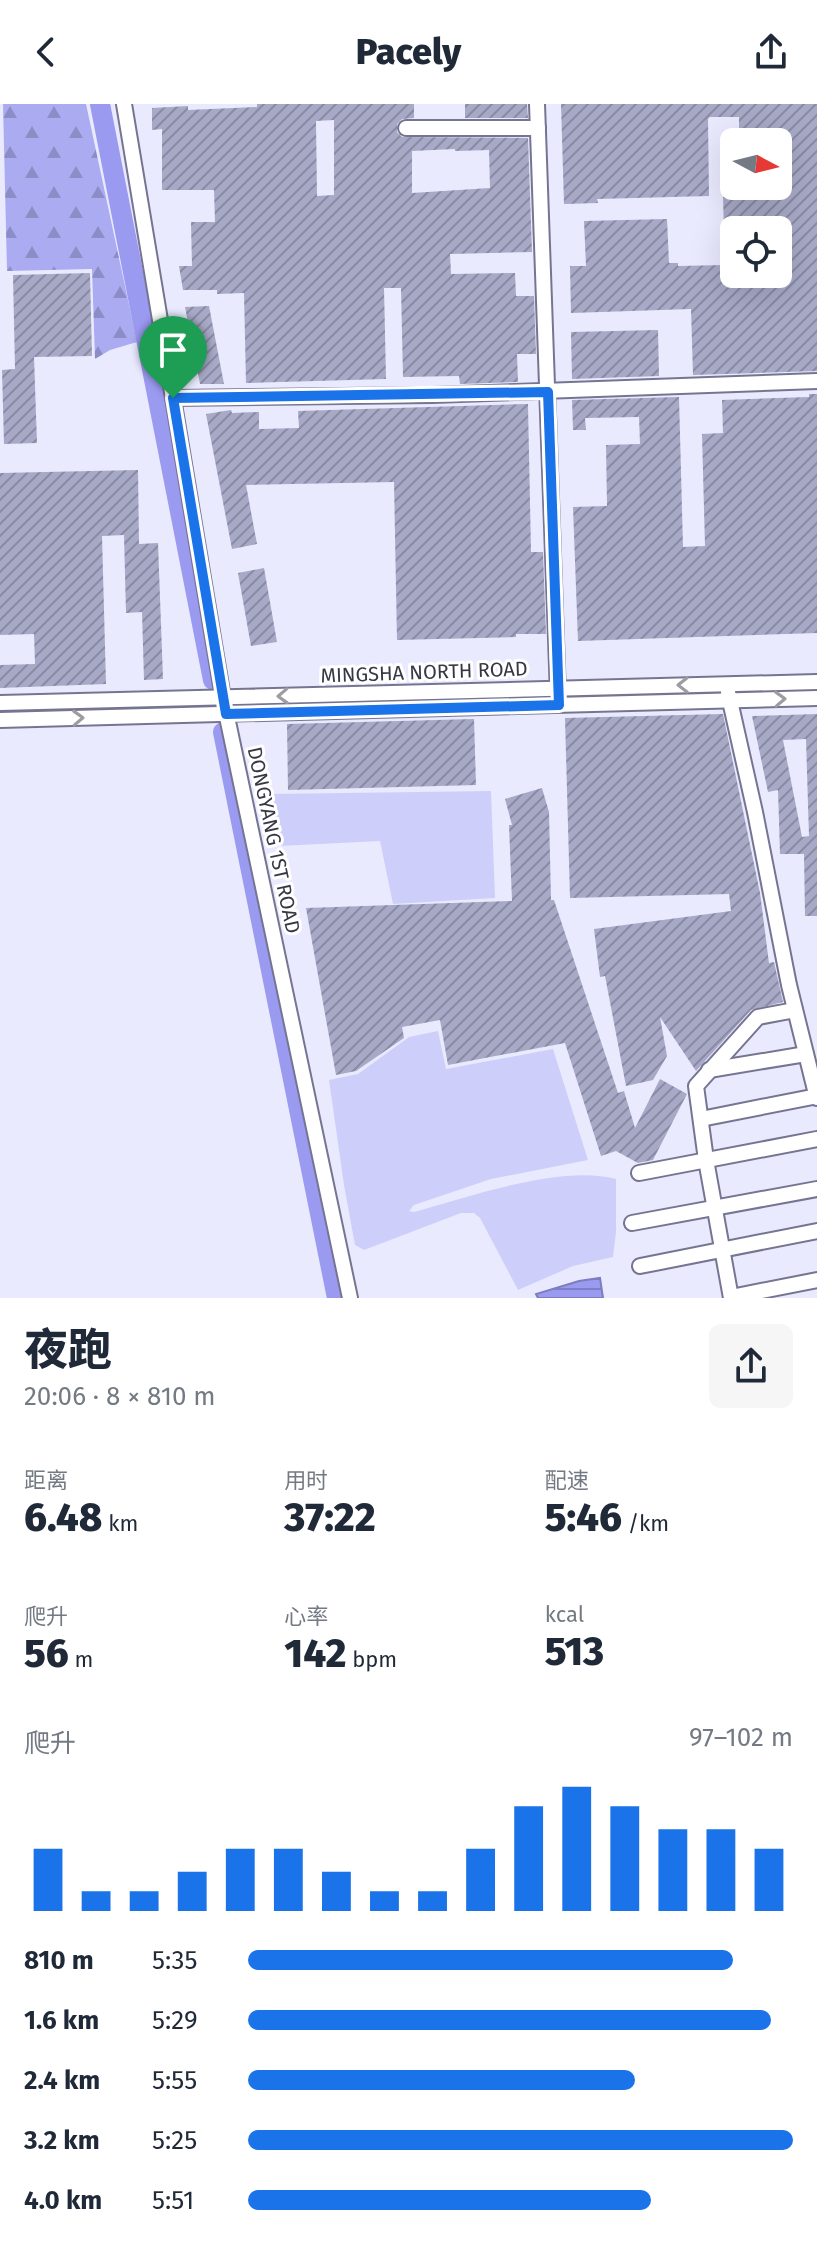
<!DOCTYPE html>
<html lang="zh">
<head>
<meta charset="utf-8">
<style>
	:root { --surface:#fff; --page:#f6f6f7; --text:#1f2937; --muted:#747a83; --accent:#1a73e8 }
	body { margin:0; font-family:"Fira Sans","Noto Sans SC",sans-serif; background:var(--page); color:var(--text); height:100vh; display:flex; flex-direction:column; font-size:30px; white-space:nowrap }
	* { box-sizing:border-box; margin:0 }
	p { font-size:26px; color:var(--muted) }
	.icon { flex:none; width:44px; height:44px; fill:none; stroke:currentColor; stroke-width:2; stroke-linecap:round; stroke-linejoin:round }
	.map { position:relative; height:1194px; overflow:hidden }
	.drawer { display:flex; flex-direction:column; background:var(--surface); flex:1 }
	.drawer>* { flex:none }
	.needle { width:52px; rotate:97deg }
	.controls { position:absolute; left:720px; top:24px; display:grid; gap:16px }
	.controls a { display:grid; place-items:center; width:72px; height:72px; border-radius:12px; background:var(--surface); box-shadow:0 8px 32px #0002; font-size:40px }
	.pin { position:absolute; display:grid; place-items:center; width:68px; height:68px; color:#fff; margin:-82px -34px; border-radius:50% 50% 50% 0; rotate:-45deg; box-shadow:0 0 8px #0007 }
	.pin .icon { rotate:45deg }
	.round { display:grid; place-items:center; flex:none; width:84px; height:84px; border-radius:12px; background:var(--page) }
	.headline { display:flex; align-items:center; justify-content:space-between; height:136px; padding:0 24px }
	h1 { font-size:44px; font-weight:800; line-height:60px }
	.stats { display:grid; grid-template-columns:repeat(3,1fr); gap:12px; height:136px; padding:8px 24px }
	.stats div { display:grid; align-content:center }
	.stats b { font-size:40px; font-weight:800 }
	.stats small { font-size:22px; font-weight:400 }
	.stats p { font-size:22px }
	.chart { height:224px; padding:16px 24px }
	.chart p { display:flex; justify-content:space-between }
	.chart svg { width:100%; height:144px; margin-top:8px; stroke:var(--accent); stroke-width:6 }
	ul { padding:0 24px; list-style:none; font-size:26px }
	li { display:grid; grid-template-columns:128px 96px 1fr; align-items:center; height:60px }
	li i { height:20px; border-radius:10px; background:var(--accent) }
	header { display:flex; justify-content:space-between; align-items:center; height:104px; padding:0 24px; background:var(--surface); font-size:36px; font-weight:800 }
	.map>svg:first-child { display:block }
	.grass { fill:#cdcffa }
	.forest { fill:url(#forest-firs) }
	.water { fill:url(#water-rules); stroke:#7d7dbd; stroke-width:2 }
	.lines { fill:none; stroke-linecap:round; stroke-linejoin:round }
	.river { stroke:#9b9af1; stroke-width:20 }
	.building { fill:url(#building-hatch); fill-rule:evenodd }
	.minor-casing { stroke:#757592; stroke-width:18 }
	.minor { stroke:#fff; stroke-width:14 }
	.oneway { stroke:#9c9ca2 }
	.route-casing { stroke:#fff; stroke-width:16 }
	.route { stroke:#1a73e8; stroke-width:10 }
	.labels { text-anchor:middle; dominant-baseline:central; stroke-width:6; stroke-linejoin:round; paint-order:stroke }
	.street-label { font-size:20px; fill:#383845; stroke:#fff }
</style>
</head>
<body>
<header><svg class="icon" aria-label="back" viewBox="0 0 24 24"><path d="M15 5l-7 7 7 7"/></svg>Pacely<svg class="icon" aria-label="share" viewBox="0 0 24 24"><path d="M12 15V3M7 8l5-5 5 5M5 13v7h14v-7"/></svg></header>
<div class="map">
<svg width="817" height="1194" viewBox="0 0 817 1194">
	<defs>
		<pattern id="forest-firs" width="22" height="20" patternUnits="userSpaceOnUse" patternTransform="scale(2)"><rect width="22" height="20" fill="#ababf2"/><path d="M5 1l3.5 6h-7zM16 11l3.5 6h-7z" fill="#8c8cc6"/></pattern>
		<pattern id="water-rules" width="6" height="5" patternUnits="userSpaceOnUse" patternTransform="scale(2)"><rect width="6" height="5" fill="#9b9af1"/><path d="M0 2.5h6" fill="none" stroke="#7f7fc5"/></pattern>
		<pattern id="building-hatch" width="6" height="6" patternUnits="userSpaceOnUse" patternTransform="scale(2)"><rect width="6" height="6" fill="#a7a9c7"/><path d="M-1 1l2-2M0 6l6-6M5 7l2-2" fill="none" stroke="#898ba3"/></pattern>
	</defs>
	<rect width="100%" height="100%" fill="#e9eafe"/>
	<g class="grass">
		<polygon points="491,687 495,794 393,800 380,737 280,742 271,690"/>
		<path d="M 438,927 L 446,965 L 553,945 L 588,1056 L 491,1075 L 414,1101 L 409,1107 L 414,1108 C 468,1093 562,1060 616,1075 L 616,1128 L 613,1153 L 573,1162 L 518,1186 L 480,1114 L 474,1109 L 461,1109 L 364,1146 L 355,1141 L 344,1081 L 329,976 L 358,970 L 409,933 Z"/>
	</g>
	<polygon class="forest" points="3,0 86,0 137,238 110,246 95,255 92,165 7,167"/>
	<polygon class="water" points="600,1174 603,1194 538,1194 536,1190 579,1177"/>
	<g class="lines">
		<g class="river">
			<polyline points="100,0 213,576"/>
			<polyline points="223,628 337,1194"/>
		</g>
	</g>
	<g class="building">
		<path d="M 257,0 L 414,0 L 414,14 L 402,15 L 397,20 L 397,28 L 402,33 L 528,34 L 532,148 L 450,150 L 451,170 L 515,169 L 516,192 L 534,192 L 536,250 L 517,250 L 518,278 L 460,280 L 459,272 L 403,273 L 401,184 L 384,184 L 386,275 L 246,279 L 244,189 L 217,190 L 217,186 L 183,186 L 179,162 L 192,162 L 191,118 L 215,118 L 214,86 L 162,86 L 162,25 L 152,26 L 152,4 L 188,2 L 188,6 L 257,3 ZM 334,16 L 334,91 L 317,92 L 316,17 ZM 455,45 L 455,47 L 489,46 L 490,84 L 412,89 L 412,47 Z"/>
		<polygon points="465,0 527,0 528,14 465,14"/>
		<path d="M 561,0 L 817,0 L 817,267 L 693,271 L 691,205 L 571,209 L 570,162 L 586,162 L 584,117 L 667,115 L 669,159 L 678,159 L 678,162 L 725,161 L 723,93 L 740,92 L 740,82 L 778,82 L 778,38 L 739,38 L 739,13 L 710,13 L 708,15 L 709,92 L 597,95 L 598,99 L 564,100 ZM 734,126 L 778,126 L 778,140 L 784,139 L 785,161 L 778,161 L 778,170 L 734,170 Z"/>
		<polygon points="90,169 92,252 34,253 37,339 4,340 2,266 15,265 13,171"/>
		<polygon points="209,202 224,280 200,280 185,203"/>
		<polygon points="658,226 659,272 572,275 571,228"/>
		<polygon points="809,290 817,290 817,529 578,537 573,403 607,402 606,341 640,340 639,313 585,314 586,326 573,326 572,296 679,293 683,443 705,442 702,330 723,329 722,296 809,293"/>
		<polygon points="528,300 531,448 543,448 546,530 516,530 516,533 397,536 394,378 246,381 257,440 232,445 206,310 231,306 232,309 259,308 259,325 299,324 298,307"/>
		<polygon points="138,366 139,440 158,439 163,575 144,576 142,508 126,509 124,431 102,432 106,580 0,584 0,561 35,560 34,530 0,531 0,369"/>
		<polygon points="264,464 277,538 251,542 238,469"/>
		<polygon points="723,610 760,789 769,859 774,858 783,898 751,906 696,967 660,913 667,952 653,976 626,982 605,872 600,873 594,825 731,807 729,790 570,794 565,614"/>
		<path d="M 817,610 L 817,812 L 805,812 L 804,750 L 780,750 L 778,686 L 768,688 L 752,612 ZM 806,635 L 809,732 L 802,733 L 783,636 Z"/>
		<polygon points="474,615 476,681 288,686 287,620"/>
		<polygon points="542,684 549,708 551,796 554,796 618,989 624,987 635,1024 660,975 687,990 653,1056 638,1059 616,1047 601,1052 565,939 448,961 440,916 402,923 404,934 356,967 336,971 306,804 512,797 509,721 512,721 505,695"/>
	</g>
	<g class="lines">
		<defs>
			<g id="minor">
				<polyline points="124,0 223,594 350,1194"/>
				<polyline points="537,0 558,591"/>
				<polyline points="406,24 538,24"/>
				<polyline points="173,294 433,291 817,277"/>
				<polyline points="728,588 755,708 789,881 817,994"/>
				<polyline points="0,599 817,578"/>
				<polyline points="0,616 817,594"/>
				<polyline points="709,966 806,950"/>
				<polyline points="701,1015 817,992"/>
				<polyline points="639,1069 817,1035"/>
				<polyline points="632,1119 817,1085"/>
				<polyline points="640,1162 817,1127"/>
				<polyline points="731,1193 817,1176"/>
				<polyline points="731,1194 706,1056 696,982 758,913 795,906"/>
			</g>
		</defs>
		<use href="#minor" class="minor-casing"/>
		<use href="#minor" class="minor"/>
	</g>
	<defs><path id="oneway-chevron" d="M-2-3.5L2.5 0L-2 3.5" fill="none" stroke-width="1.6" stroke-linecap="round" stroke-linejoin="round" transform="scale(2)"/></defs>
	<g class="oneway">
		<use href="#oneway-chevron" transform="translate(683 581) rotate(179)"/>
		<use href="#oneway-chevron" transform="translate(283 592) rotate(178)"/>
		<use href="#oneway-chevron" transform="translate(780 595) rotate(-2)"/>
		<use href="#oneway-chevron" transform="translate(78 614) rotate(-2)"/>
	</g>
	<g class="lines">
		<defs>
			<polygon id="route" points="548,288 559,601 226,610 173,294"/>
		</defs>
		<use href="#route" class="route-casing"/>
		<use href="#route" class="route"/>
	</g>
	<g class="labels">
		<g class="street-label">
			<text transform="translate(424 568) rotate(-2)">MINGSHA NORTH ROAD</text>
			<text transform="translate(274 736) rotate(78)">DONGYANG 1ST ROAD</text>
		</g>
	</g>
</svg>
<div class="controls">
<a><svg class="needle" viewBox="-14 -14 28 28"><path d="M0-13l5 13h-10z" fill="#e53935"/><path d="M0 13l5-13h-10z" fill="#747a83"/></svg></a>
<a><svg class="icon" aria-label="locate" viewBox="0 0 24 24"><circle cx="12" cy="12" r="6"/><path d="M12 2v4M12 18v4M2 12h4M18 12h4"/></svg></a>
</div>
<div class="pin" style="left:173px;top:294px;background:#1e9e55"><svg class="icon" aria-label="arrive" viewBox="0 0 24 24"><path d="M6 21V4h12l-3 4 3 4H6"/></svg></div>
</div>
<section class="drawer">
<div class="headline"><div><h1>夜跑</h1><p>20:06 · 8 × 810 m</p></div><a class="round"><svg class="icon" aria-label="share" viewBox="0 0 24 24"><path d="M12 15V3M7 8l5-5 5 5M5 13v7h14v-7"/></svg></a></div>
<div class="stats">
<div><p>距离</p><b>6.48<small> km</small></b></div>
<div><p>用时</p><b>37:22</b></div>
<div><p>配速</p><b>5:46<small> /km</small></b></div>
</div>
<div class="stats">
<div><p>爬升</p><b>56<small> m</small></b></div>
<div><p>心率</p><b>142<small> bpm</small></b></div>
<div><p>kcal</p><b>513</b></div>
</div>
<div class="chart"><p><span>爬升</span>97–102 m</p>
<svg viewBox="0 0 160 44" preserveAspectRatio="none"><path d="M5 44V25M15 44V38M25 44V38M35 44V32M45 44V25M55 44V25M65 44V32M75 44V38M85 44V38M95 44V25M105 44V12M115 44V6M125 44V12M135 44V19M145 44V19M155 44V25"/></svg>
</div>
<ul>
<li><b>810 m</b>5:35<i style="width:89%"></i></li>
<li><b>1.6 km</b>5:29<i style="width:96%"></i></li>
<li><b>2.4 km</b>5:55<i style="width:71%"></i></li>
<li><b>3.2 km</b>5:25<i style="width:100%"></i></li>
<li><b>4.0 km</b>5:51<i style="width:74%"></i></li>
</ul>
</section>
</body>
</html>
